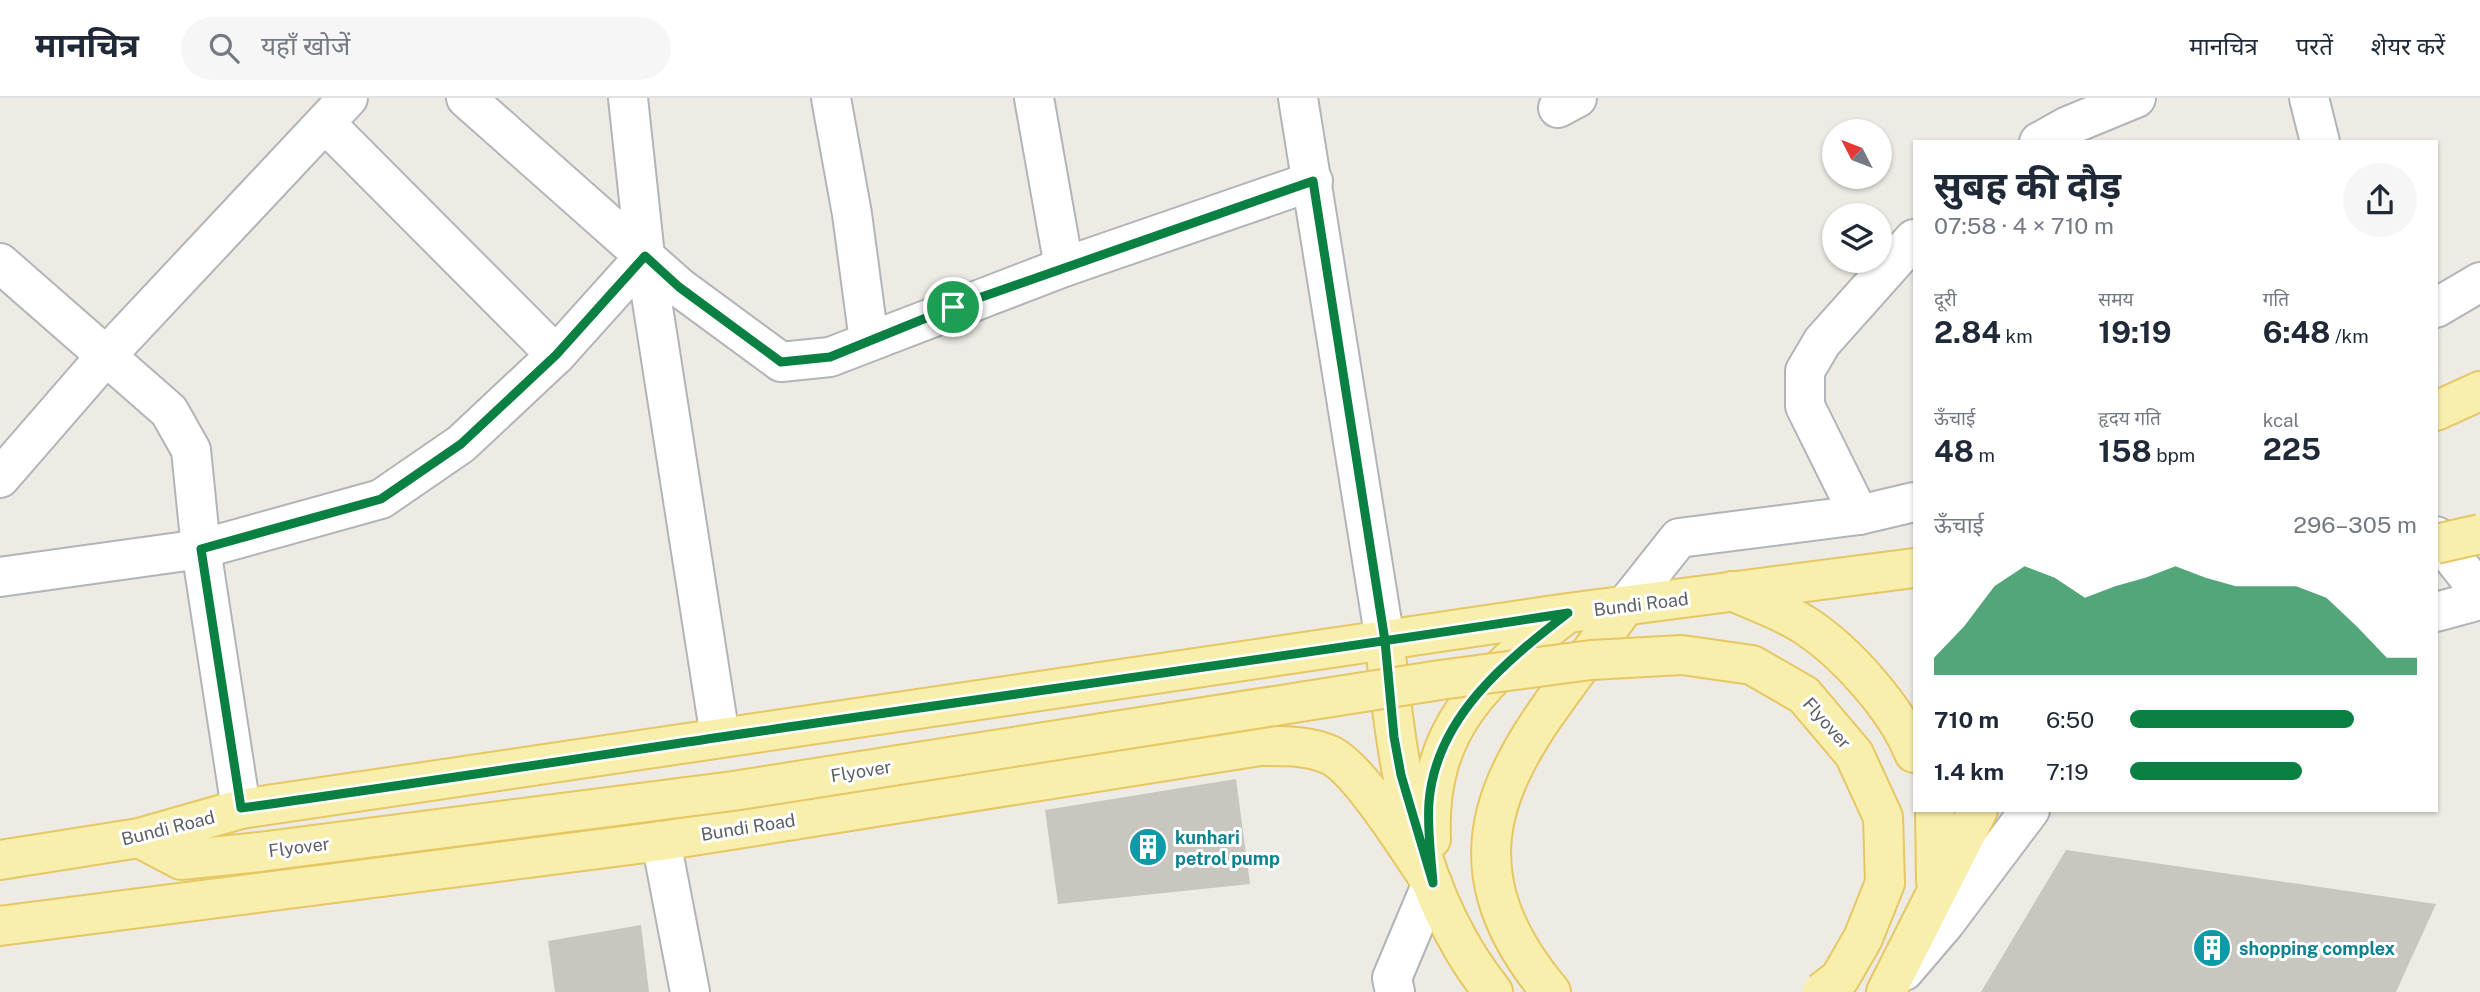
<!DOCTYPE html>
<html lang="hi">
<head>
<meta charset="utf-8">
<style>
	:root { --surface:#fff; --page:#f6f6f7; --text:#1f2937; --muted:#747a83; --line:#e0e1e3; --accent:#0b8043 }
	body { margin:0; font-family:"Public Sans","Noto Sans Devanagari",sans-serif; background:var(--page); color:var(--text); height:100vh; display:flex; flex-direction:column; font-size:26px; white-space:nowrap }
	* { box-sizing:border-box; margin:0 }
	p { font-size:23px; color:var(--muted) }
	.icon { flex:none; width:38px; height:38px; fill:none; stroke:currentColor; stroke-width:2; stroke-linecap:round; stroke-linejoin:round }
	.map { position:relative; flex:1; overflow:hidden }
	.panel { position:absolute; left:1913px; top:42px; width:525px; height:672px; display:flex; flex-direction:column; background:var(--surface); border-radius:0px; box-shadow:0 2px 5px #0004 }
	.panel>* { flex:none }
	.needle { width:46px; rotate:312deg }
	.tools { position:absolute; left:1822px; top:21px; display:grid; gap:14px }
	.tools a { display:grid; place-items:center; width:70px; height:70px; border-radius:50%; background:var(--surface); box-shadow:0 2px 5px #0004; font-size:35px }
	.pin { position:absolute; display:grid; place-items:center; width:60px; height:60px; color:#fff; margin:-30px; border:4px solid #fff; border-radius:50%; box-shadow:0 2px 7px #0007 }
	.round { display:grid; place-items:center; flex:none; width:74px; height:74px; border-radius:37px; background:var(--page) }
	.summary { display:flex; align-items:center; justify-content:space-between; height:119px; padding:0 21px }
	h1 { font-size:38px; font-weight:700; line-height:52px }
	.stats { display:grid; grid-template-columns:repeat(3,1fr); gap:10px; height:119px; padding:7px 21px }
	.stats div { display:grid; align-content:center }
	.stats b { font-size:30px; font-weight:700 }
	.stats small { font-size:19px; font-weight:400 }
	.stats p { font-size:19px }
	.chart { height:196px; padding:14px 21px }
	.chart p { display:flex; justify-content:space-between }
	.chart svg { width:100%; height:126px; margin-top:7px; fill:var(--accent); opacity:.7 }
	ul { padding:0 21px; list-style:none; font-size:23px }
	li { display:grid; grid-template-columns:112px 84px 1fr; align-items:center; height:52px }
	li i { height:18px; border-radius:9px; background:var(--accent) }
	header { display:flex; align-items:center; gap:42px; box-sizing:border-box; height:98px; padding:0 35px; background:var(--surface); border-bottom:2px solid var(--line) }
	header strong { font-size:33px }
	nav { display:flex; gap:38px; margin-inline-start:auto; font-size:24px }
	.search { width:490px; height:63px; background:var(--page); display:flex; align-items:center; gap:18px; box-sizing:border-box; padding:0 24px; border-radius:38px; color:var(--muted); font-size:26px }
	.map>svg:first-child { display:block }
	.building { fill:#c9c6c0 }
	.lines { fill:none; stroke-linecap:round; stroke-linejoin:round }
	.minor-casing { stroke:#b1b4b8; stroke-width:42 }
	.major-casing { stroke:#e6c763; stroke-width:42 }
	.minor { stroke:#fff; stroke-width:38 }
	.major { stroke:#f9efad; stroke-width:38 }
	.major-bridge-casing { stroke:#e6c763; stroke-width:42; stroke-linecap:butt }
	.major-bridge { stroke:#f9efad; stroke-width:38 }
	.route-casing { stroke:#fff; stroke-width:14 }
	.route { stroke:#0b8043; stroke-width:9 }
	.labels { text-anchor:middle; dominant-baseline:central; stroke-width:6; stroke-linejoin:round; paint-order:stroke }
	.street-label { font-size:18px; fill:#5c5f63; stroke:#fff }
	.culture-label { font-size:18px; font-weight:bold; fill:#0d838f; stroke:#fff; text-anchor:start }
</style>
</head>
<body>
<header>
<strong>मानचित्र</strong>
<div class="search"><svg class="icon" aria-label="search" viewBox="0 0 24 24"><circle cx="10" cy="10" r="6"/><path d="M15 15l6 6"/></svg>यहाँ खोजें</div>
<nav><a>मानचित्र</a><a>परतें</a><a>शेयर करें</a></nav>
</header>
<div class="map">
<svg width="2480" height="894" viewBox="0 0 2480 894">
	<rect width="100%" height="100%" fill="#edebe4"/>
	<g class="building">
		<polygon points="1236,681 1250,786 1058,806 1045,712"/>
		<polygon points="2066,752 2436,806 2396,894 1981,894"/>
		<polygon points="641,827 649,894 555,894 548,843"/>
	</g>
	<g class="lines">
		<defs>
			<g id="minor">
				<polyline points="466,0 679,189 781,264 830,259 1064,169 1313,83"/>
				<polyline points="628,0 645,158 720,639"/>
				<polyline points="831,0 852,116 869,243"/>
				<polyline points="1034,0 1064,169"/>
				<polyline points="1298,0 1385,543"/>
				<polyline points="2309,0 2320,44"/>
				<polyline points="1558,10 1577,0"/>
				<polyline points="325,25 556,257"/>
				<polyline points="2039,44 2068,28 2136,0"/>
				<polyline points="0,165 169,313 191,352 201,451 241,711"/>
				<polyline points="2436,210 2480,184"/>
				<polyline points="0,380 105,259 348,0"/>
				<polyline points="1859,417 1805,308 1805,273 1822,244 1914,141"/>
				<polyline points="2436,438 2480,494"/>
				<polyline points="0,479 201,451 381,401 461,346 556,257 645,158"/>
				<polyline points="1625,508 1679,440 1859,417 1914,404"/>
				<polyline points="2436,514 2480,502"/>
				<polyline points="661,743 690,894"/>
				<polyline points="1904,873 1945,825 2030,712"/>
				<polyline points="1395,894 1392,880 1432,785"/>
			</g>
			<g id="major">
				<polyline points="2436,313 2480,293"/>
				<path d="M 1732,493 C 1756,504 1784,513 1806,528 C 1846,554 1896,610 1914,655"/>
				<path d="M 1386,556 C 1397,673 1417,800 1493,894"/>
				<polyline points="1935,712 1936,783"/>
				<polyline points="139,740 181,762 259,754"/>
				<path d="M 1431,741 C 1426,630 1484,580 1565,517"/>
				<polyline points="0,762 139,740 241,711 1568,515 1914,470"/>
				<path d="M 0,828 L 661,743 L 1260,648 C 1284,648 1308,647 1330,657 C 1360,671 1411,755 1432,785"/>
				<path d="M 1551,894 C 1420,738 1531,639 1625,508"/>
				<polyline points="1886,894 1978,712"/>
			</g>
		</defs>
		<use href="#minor" class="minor-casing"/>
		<use href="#major" class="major-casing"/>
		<use href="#minor" class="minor"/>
		<use href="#major" class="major"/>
		<defs>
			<g id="major-bridge">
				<polyline points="2436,446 2480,436"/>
				<polyline points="259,754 733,693 1440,582 1591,562 1682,557 1752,567 1804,597 1854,656 1883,719 1885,785 1863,840 1840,880 1822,894"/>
			</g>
		</defs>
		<use href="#major-bridge" class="major-bridge-casing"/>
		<use href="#major-bridge" class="major-bridge"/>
	</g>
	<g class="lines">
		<defs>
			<path id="route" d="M 953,209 L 830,259 L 781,264 L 679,189 L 645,158 L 556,257 L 461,346 L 381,401 L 201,451 L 241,710 C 401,688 561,663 721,639 C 1003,597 1286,559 1568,515 C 1506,563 1436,619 1429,704 C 1427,730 1431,758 1433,785 L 1401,677 L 1394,639 L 1385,543 L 1313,83 L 953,209"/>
		</defs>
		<use href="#route" class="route-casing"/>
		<use href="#route" class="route"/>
	</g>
	<defs>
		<symbol id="building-disc" viewBox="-11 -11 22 22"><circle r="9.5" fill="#0f9aa8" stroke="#fff"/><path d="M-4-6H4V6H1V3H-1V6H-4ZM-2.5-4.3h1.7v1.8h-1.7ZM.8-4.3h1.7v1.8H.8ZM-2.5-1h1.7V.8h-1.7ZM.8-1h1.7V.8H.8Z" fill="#fff"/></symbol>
	</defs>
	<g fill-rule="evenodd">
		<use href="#building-disc" x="1126" y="727" width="44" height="44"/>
		<use href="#building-disc" x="2190" y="828" width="44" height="44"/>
	</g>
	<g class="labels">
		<g class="street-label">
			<text transform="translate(1641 506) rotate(-7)">Bundi Road</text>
			<text transform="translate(1827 625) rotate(48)">Flyover</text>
			<text transform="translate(861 673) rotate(-9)">Flyover</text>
			<text transform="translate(748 729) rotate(-9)">Bundi Road</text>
			<text transform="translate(168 730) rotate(-14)">Bundi Road</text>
			<text transform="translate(299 749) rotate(-7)">Flyover</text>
		</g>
		<g class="culture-label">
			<text x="1175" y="739">kunhari<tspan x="1175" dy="21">petrol pump</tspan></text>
			<text x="2239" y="850">shopping complex</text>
		</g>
	</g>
</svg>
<div class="tools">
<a><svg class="needle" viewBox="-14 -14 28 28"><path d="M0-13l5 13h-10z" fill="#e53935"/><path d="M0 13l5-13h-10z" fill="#747a83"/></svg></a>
<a><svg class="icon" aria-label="layers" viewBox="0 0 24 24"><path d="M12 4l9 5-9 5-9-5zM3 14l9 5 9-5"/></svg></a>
</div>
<div class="pin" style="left:953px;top:209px;background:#1e9e55"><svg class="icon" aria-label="arrive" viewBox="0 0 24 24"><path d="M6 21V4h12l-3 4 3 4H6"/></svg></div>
<section class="panel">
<div class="summary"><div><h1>सुबह की दौड़</h1><p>07:58 · 4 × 710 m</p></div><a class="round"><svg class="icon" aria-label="share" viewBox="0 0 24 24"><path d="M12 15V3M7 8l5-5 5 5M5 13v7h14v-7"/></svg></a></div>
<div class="stats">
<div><p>दूरी</p><b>2.84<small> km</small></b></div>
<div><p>समय</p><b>19:19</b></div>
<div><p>गति</p><b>6:48<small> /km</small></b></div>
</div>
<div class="stats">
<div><p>ऊँचाई</p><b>48<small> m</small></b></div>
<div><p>हृदय गति</p><b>158<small> bpm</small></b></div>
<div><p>kcal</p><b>225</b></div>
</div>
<div class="chart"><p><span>ऊँचाई</span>296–305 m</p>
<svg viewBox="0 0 160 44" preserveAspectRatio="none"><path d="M0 44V38L10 27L20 13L30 6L40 10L50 17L60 13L70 10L80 6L90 10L100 13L110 13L120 13L130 17L140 27L150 38L160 38V44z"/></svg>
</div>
<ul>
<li><b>710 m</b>6:50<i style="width:78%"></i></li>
<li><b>1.4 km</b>7:19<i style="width:60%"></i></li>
</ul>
</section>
</div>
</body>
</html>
